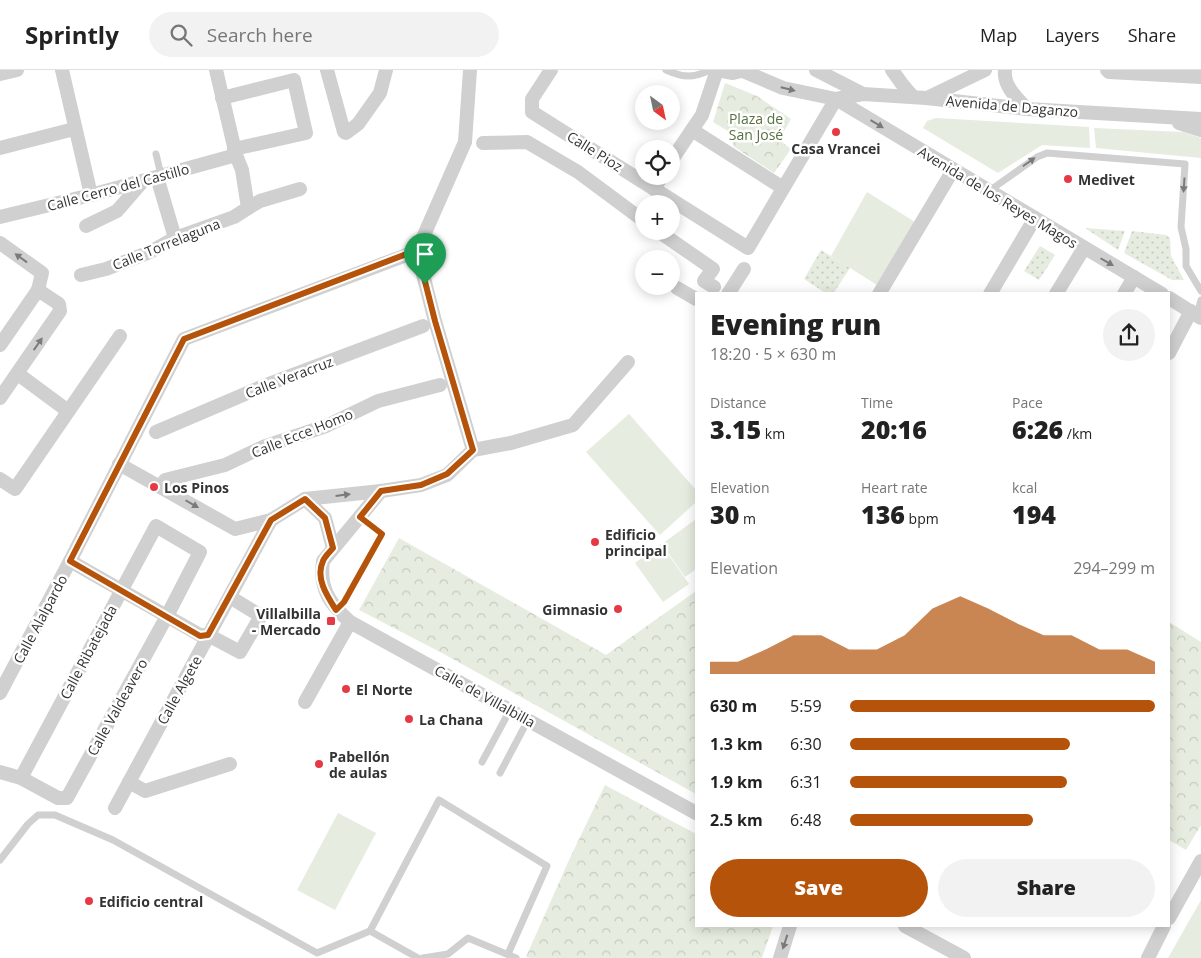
<!DOCTYPE html>
<html lang="en">
<head>
<meta charset="utf-8">
<style>
	:root { --surface:#fff; --page:#f2f2f2; --text:#222; --muted:#767676; --line:#e0e0e0; --accent:#b45309 }
	body { margin:0; font-family:"Open Sans",sans-serif; background:var(--page); color:var(--text); height:100vh; display:flex; flex-direction:column; font-size:19px; white-space:nowrap }
	* { box-sizing:border-box; margin:0 }
	p { font-size:16px; color:var(--muted) }
	.icon { flex:none; width:28px; height:28px; fill:none; stroke:currentColor; stroke-width:2; stroke-linecap:round; stroke-linejoin:round }
	.map { position:relative; flex:1; overflow:hidden }
	.details { position:absolute; left:695px; top:222px; width:475px; height:635px; display:flex; flex-direction:column; background:var(--surface); border-radius:0px; box-shadow:0 2px 12px #0003 }
	.details>* { flex:none }
	.needle { width:32px; rotate:147deg }
	.tools { position:absolute; left:635px; top:15px; display:grid; gap:10px }
	.tools a { display:grid; place-items:center; width:45px; height:45px; border-radius:50%; background:var(--surface); box-shadow:0 2px 12px #0003; font-size:25px }
	.pin { position:absolute; display:grid; place-items:center; width:42px; height:42px; color:#fff; margin:-51px -21px; border-radius:50% 50% 50% 0; rotate:-45deg; box-shadow:0 0 5px #0007 }
	.pin .icon { rotate:45deg }
	.round { display:grid; place-items:center; flex:none; width:52px; height:52px; border-radius:26px; background:var(--page) }
	.head { display:flex; align-items:center; justify-content:space-between; height:85px; padding:0 15px }
	h1 { font-size:28px; font-weight:800; line-height:38px }
	.stats { display:grid; grid-template-columns:repeat(3,1fr); gap:8px; height:85px; padding:5px 15px }
	.stats div { display:grid; align-content:center }
	.stats b { font-size:25px; font-weight:800 }
	.stats small { font-size:14px; font-weight:400 }
	.stats p { font-size:14px }
	.chart { height:140px; padding:10px 15px }
	.chart p { display:flex; justify-content:space-between }
	.chart svg { width:100%; height:90px; margin-top:5px; fill:var(--accent); opacity:.7 }
	.action { display:flex; gap:10px; margin-top:auto; padding:10px 15px }
	.action a { flex:1; height:58px; border-radius:30px; background:var(--accent); color:#fff; font-size:20px; font-weight:800; line-height:58px; text-align:center }
	.action a+a { background:var(--page); color:var(--text) }
	ul { padding:0 15px; list-style:none; font-size:16px }
	li { display:grid; grid-template-columns:80px 60px 1fr; align-items:center; height:38px }
	li i { height:12px; border-radius:6px; background:var(--accent) }
	header { display:flex; align-items:center; gap:30px; box-sizing:border-box; height:70px; padding:0 25px; background:var(--surface); border-bottom:1px solid var(--line) }
	header strong { font-size:24px }
	nav { display:flex; gap:28px; margin-inline-start:auto; font-size:18px }
	.search { width:350px; height:45px; background:var(--page); display:flex; align-items:center; gap:12px; box-sizing:border-box; padding:0 18px; border-radius:28px; color:var(--muted); font-size:19px }
	.map>svg:first-child { display:block }
	.grass { fill:#e6ecdf }
	.park { fill:url(#park-crowns) }
	.garden { fill:url(#garden-dots) }
	.lines { fill:none; stroke-linecap:round; stroke-linejoin:round }
	.lane { stroke:#d0d0d0; stroke-width:7 }
	.street { stroke:#d0d0d0; stroke-width:14 }
	.oneway { fill:#7a7a7a }
	.route-casing { stroke:#fff; stroke-width:10 }
	.route { stroke:#b45309; stroke-width:6 }
	.poi-dot { fill:#e63946; stroke:#fff; stroke-width:2 }
	.labels { text-anchor:middle; dominant-baseline:central; stroke-width:5; stroke-linejoin:round; paint-order:stroke }
	.street-label { font-size:14px; fill:#333; stroke:#fff }
	.park-label { font-size:14px; fill:#56703f; stroke:#fff }
	.poi-label { font-size:14px; font-weight:bold; fill:#333; stroke:#fff; text-anchor:start }
</style>
</head>
<body>
<header>
<strong>Sprintly</strong>
<div class="search"><svg class="icon" aria-label="search" viewBox="0 0 24 24"><circle cx="10" cy="10" r="6"/><path d="M15 15l6 6"/></svg>Search here</div>
<nav><a>Map</a><a>Layers</a><a>Share</a></nav>
</header>
<div class="map">
<svg width="1201" height="888" viewBox="0 0 1201 888">
	<defs>
		<pattern id="park-crowns" width="20" height="18" patternUnits="userSpaceOnUse" patternTransform="scale(1.25)"><rect width="20" height="18" fill="#e6ecdf"/><path d="M2 6a3 3 0 1 1 6 0M12 15a3 3 0 1 1 6 0" fill="none" stroke="#c6cbc0"/></pattern>
		<pattern id="garden-dots" width="8" height="8" patternUnits="userSpaceOnUse" patternTransform="scale(1.25)"><rect width="8" height="8" fill="#e6ecdf"/><path d="M2 2h.1M6 6h.1" fill="none" stroke="#c6cbc0" stroke-width="1.8" stroke-linecap="round"/></pattern>
	</defs>
	<rect width="100%" height="100%" fill="#fff"/>
	<g class="grass">
		<polygon points="936,48 1089,57 1090,78 1042,75 998,103 923,58 927,51"/>
		<polygon points="1094,58 1183,62 1201,68 1201,88 1096,78"/>
		<polygon points="867,122 915,152 877,215 831,186"/>
		<polygon points="629,344 696,420 696,432 660,465 586,382"/>
		<polygon points="696,449 696,499 685,507 662,474"/>
		<polygon points="661,474 689,514 663,532 635,493"/>
		<polygon points="338,743 376,763 335,840 297,820"/>
		<polygon points="1201,830 1201,888 1168,888"/>
	</g>
	<g class="park">
		<polygon points="725,13 757,26 791,49 779,70 791,79 774,103 733,76 731,63 713,52"/>
		<polygon points="399,468 606,585 696,521 696,724 442,583 359,540"/>
		<polygon points="1169,552 1201,572 1201,755 1186,780 1169,770"/>
		<polygon points="605,715 696,764 696,856 773,856 762,888 530,888 526,887 569,790"/>
	</g>
	<g class="garden">
		<polygon points="1085,158 1125,161 1118,180"/>
		<polygon points="1132,161 1166,165 1170,168 1171,186 1184,210 1172,210 1124,183"/>
		<polygon points="1040,176 1055,185 1039,210 1024,201"/>
		<polygon points="821,180 850,198 833,224 827,224 804,209"/>
	</g>
	<g class="lines">
		<g class="lane">
			<path d="M 666,0 C 684,8 693,8 710,0"/>
			<polyline points="156,84 161,105"/>
			<polyline points="989,121 1037,87 1047,83 1185,94 1181,157 1186,179 1186,196 1201,221"/>
			<polyline points="1197,245 1201,230"/>
			<polyline points="336,540 346,531 382,464 360,447"/>
			<polyline points="482,692 510,640"/>
			<polyline points="500,703 528,650"/>
			<polyline points="0,790 28,754 38,745 55,745 113,770 317,883 370,861"/>
			<polyline points="418,888 370,861 439,730 547,796 508,884"/>
			<polyline points="423,888 448,884 468,868 516,888"/>
		</g>
		<g class="street">
			<polyline points="62,0 91,125"/>
			<polyline points="327,0 344,62 346,63 358,54 380,23 386,0"/>
			<polyline points="470,0 465,72 417,181 435,251 473,380"/>
			<polyline points="551,0 532,29 532,42 748,178 836,29 1162,224"/>
			<polyline points="717,0 733,3 745,0"/>
			<polyline points="816,0 863,24"/>
			<polyline points="892,0 902,14 913,27"/>
			<path d="M 1005,0 C 1003,16 1017,28 1027,39"/>
			<polyline points="1107,0 1109,2 1201,7"/>
			<polyline points="743,1 783,18 836,29 863,24 926,28 1027,39 1201,49"/>
			<polyline points="0,4 17,0"/>
			<polyline points="222,28 294,10 306,63 234,79"/>
			<polyline points="927,28 985,0"/>
			<polyline points="1179,53 1201,60"/>
			<polyline points="692,60 783,118"/>
			<polyline points="483,73 527,72 578,102 644,151"/>
			<polyline points="0,78 74,59"/>
			<polyline points="671,91 702,45 717,0"/>
			<polyline points="157,107 175,168"/>
			<polyline points="654,119 662,106"/>
			<polyline points="248,138 260,131 300,119"/>
			<polyline points="0,147 91,125 236,85"/>
			<polyline points="86,156 117,141 143,111"/>
			<polyline points="658,161 713,199 704,211 714,217"/>
			<polyline points="0,173 42,203 38,220"/>
			<polyline points="81,205 106,199 150,182 175,168 234,147 248,138 242,100 236,85 216,0"/>
			<polyline points="677,218 696,229"/>
			<polyline points="728,224 744,199"/>
			<polyline points="879,224 953,100"/>
			<polyline points="990,224 1035,148"/>
			<polyline points="1056,224 1084,178"/>
			<polyline points="1124,224 1134,207"/>
			<polyline points="1169,228 1201,248"/>
			<polyline points="0,275 38,220 59,234 60,241 0,328"/>
			<polyline points="1169,283 1191,241"/>
			<polyline points="18,304 68,341"/>
			<polyline points="156,362 266,315 423,256"/>
			<path d="M 473,380 L 447,405 L 421,415 L 381,421 L 323,491 C 319,519 330,534 350,552 L 696,743"/>
			<polyline points="473,380 511,373 573,355 628,292"/>
			<polyline points="119,394 235,459 271,450 305,429 325,448 333,478"/>
			<polyline points="0,409 15,419 120,266"/>
			<polyline points="165,410 225,395 263,377 326,356 378,331 440,315"/>
			<polyline points="305,429 381,421"/>
			<polyline points="70,491 200,565 208,565 240,582 261,546 230,527"/>
			<polyline points="0,623 70,491 184,269 417,181"/>
			<polyline points="305,632 350,552"/>
			<polyline points="0,702 21,708 58,728 67,728 167,546 200,482 156,456 21,708"/>
			<polyline points="129,712 145,721 230,694"/>
			<polyline points="115,738 271,450"/>
			<polyline points="1169,848 1201,791"/>
			<polyline points="905,856 964,888"/>
			<polyline points="780,888 790,856"/>
			<polyline points="1148,888 1164,856"/>
		</g>
	</g>
	<defs><path id="oneway-solid" d="M-6-.8H1V-3.2L6.5 0L1 3.2V.8H-6Z" transform="scale(1.25)"/></defs>
	<g class="oneway">
		<use href="#oneway-solid" transform="translate(788 19) rotate(14)"/>
		<use href="#oneway-solid" transform="translate(877 54) rotate(31)"/>
		<use href="#oneway-solid" transform="translate(1029 92) rotate(-35)"/>
		<use href="#oneway-solid" transform="translate(1184 115) rotate(94)"/>
		<use href="#oneway-solid" transform="translate(21 188) rotate(-144)"/>
		<use href="#oneway-solid" transform="translate(1107 192) rotate(30)"/>
		<use href="#oneway-solid" transform="translate(38 274) rotate(-55)"/>
		<use href="#oneway-solid" transform="translate(343 425) rotate(-7)"/>
		<use href="#oneway-solid" transform="translate(192 434) rotate(30)"/>
		<use href="#oneway-solid" transform="translate(785 872) rotate(108)"/>
	</g>
	<g class="lines">
		<defs>
			<path id="route" d="M 417,180 L 435,251 L 473,380 L 447,404 L 421,415 L 381,421 L 360,447 L 382,464 L 344,532 L 336,540 C 327,526 315,508 323,491 C 325,486 330,482 333,478 L 325,448 L 305,429 L 271,450 L 208,565 L 200,566 L 70,491 L 184,269 Z"/>
		</defs>
		<use href="#route" class="route-casing"/>
		<use href="#route" class="route"/>
	</g>
	<g class="poi-dot">
		<circle cx="836" cy="62" r="5"/>
		<circle cx="1068" cy="109" r="5"/>
		<circle cx="154" cy="417" r="5"/>
		<circle cx="595" cy="472" r="5"/>
		<circle cx="618" cy="539" r="5"/>
		<rect x="326" y="546" width="10" height="10" rx="2.5"/>
		<circle cx="346" cy="619" r="5"/>
		<circle cx="409" cy="649" r="5"/>
		<circle cx="319" cy="694" r="5"/>
		<circle cx="89" cy="831" r="5"/>
	</g>
	<g class="labels">
		<g class="street-label">
			<text transform="translate(1012 36) rotate(5)">Avenida de Daganzo</text>
			<text transform="translate(595 81) rotate(32)">Calle Pioz</text>
			<text transform="translate(118 117) rotate(-15)">Calle Cerro del Castillo</text>
			<text transform="translate(998 127) rotate(31)">Avenida de los Reyes Magos</text>
			<text transform="translate(166 174) rotate(-22)">Calle Torrelaguna</text>
			<text transform="translate(289 307) rotate(-21)">Calle Veracruz</text>
			<text transform="translate(302 363) rotate(-22)">Calle Ecce Homo</text>
			<text transform="translate(40 549) rotate(-62)">Calle Alalpardo</text>
			<text transform="translate(88 582) rotate(-62)">Calle Ribatejada</text>
			<text transform="translate(179 620) rotate(-61)">Calle Algete</text>
			<text transform="translate(485 626) rotate(29)">Calle de Villalbilla</text>
			<text transform="translate(117 637) rotate(-61)">Calle Valdeavero</text>
		</g>
		<g class="park-label">
			<text x="756" y="48">Plaza de<tspan x="756" dy="16">San José</tspan></text>
		</g>
		<g class="poi-label">
			<text x="836" y="78" text-anchor="middle">Casa Vrancei</text>
			<text x="1078" y="109">Medivet</text>
			<text x="164" y="417">Los Pinos</text>
			<text x="605" y="464">Edificio<tspan x="605" dy="16">principal</tspan></text>
			<text x="608" y="539" text-anchor="end">Gimnasio</text>
			<text x="321" y="543" text-anchor="end">Villalbilla<tspan x="321" dy="16">- Mercado</tspan></text>
			<text x="356" y="619">El Norte</text>
			<text x="419" y="649">La Chana</text>
			<text x="329" y="686">Pabellón<tspan x="329" dy="16">de aulas</tspan></text>
			<text x="99" y="831">Edificio central</text>
		</g>
	</g>
</svg>
<div class="tools">
<a><svg class="needle" viewBox="-14 -14 28 28"><path d="M0-13l5 13h-10z" fill="#e53935"/><path d="M0 13l5-13h-10z" fill="#767676"/></svg></a>
<a><svg class="icon" aria-label="locate" viewBox="0 0 24 24"><circle cx="12" cy="12" r="6"/><path d="M12 2v4M12 18v4M2 12h4M18 12h4"/></svg></a>
<a>+</a>
<a>−</a>
</div>
<div class="pin" style="left:425px;top:214px;background:#1e9e55"><svg class="icon" aria-label="arrive" viewBox="0 0 24 24"><path d="M6 21V4h12l-3 4 3 4H6"/></svg></div>
<section class="details">
<div class="head"><div><h1>Evening run</h1><p>18:20 · 5 × 630 m</p></div><a class="round"><svg class="icon" aria-label="share" viewBox="0 0 24 24"><path d="M12 15V3M7 8l5-5 5 5M5 13v7h14v-7"/></svg></a></div>
<div class="stats">
<div><p>Distance</p><b>3.15<small> km</small></b></div>
<div><p>Time</p><b>20:16</b></div>
<div><p>Pace</p><b>6:26<small> /km</small></b></div>
</div>
<div class="stats">
<div><p>Elevation</p><b>30<small> m</small></b></div>
<div><p>Heart rate</p><b>136<small> bpm</small></b></div>
<div><p>kcal</p><b>194</b></div>
</div>
<div class="chart"><p><span>Elevation</span>294–299 m</p>
<svg viewBox="0 0 160 44" preserveAspectRatio="none"><path d="M0 44V38L10 38L20 32L30 25L40 25L50 32L60 32L70 25L80 12L90 6L100 12L110 19L120 25L130 25L140 32L150 32L160 38V44z"/></svg>
</div>
<ul>
<li><b>630 m</b>5:59<i style="width:100%"></i></li>
<li><b>1.3 km</b>6:30<i style="width:72%"></i></li>
<li><b>1.9 km</b>6:31<i style="width:71%"></i></li>
<li><b>2.5 km</b>6:48<i style="width:60%"></i></li>
</ul>
<div class="action"><a>Save</a><a>Share</a></div>
</section>
</div>
</body>
</html>
